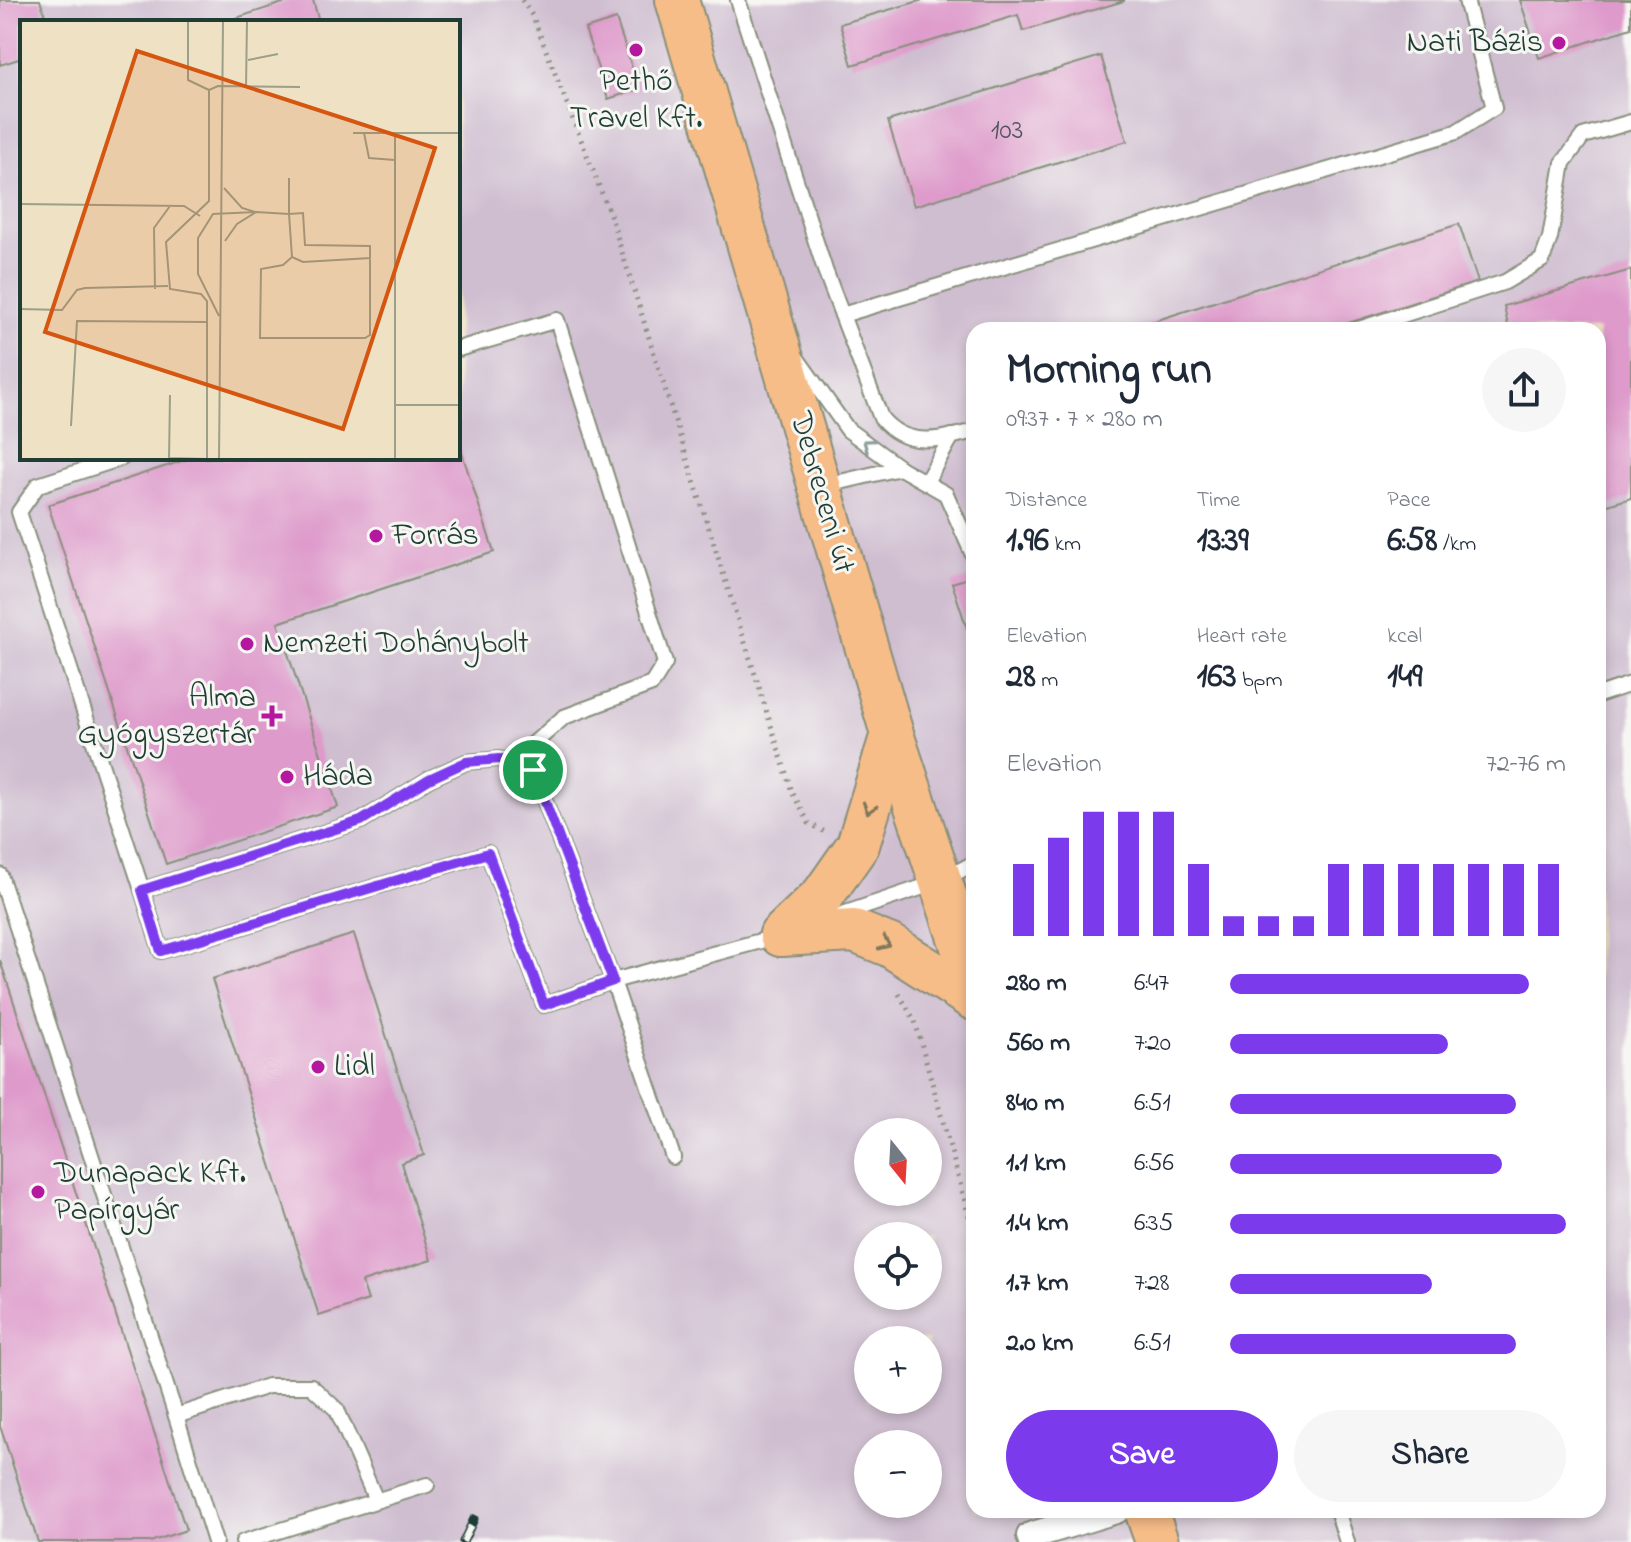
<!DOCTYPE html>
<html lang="en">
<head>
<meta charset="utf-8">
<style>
	:root { --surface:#fff; --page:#f6f6f7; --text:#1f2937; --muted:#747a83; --accent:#7c3aed }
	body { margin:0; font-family:"Indie Flower",sans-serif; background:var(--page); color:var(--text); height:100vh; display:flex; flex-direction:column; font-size:30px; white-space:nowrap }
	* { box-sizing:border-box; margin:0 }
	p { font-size:26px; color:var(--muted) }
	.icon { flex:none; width:44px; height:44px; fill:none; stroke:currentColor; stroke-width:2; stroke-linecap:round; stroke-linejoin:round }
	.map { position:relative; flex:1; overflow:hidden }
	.panel { position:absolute; left:966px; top:322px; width:640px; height:1196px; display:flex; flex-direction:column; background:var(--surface); border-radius:24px; box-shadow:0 4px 12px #0003 }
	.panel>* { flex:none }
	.needle { width:52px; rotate:162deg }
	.tools { position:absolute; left:854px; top:1118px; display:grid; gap:16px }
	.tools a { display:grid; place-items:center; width:88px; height:88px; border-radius:50%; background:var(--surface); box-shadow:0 4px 12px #0003; font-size:40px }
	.pin { position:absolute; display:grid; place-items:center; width:68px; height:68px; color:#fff; margin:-34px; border:4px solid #fff; border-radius:50%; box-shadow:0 2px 8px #0007 }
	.round { display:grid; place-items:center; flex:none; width:84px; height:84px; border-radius:42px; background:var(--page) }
	.overview { display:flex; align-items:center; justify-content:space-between; height:136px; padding:0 40px }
	h1 { font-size:44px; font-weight:700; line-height:60px }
	.figures { display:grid; grid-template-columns:repeat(3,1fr); gap:12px; height:136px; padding:8px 40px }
	.figures div { display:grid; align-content:center }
	.figures b { font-size:34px; font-weight:700 }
	.figures small { font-size:22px; font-weight:400 }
	.figures p { font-size:22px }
	.chart { height:224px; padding:16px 40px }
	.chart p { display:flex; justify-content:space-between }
	.chart svg { width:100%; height:144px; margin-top:8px; stroke:var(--accent); stroke-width:6 }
	.cta { display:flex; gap:16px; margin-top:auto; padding:16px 40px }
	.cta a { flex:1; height:92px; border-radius:48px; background:var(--accent); color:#fff; font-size:32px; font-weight:700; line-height:92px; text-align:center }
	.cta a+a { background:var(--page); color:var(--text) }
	ul { padding:0 40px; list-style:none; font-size:26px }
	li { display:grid; grid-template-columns:128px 96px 1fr; align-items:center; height:60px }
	li i { height:20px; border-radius:10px; background:var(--accent) }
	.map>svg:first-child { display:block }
	.industrial { fill:#cfbdd0; fill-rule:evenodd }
	.building { fill:#de9acb }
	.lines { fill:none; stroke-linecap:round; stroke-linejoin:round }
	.service-casing { stroke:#878f7c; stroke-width:18 }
	.minor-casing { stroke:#878f7c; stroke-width:30 }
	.primary-casing { stroke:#878f7c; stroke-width:46 }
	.path { stroke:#878f7c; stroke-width:5; stroke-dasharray:2 6; stroke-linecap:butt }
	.service { stroke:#fff; stroke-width:14 }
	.minor { stroke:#fff; stroke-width:26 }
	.primary { stroke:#f7bd88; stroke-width:42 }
	.rail-casing { stroke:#1f3d34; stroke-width:9 }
	.rail { stroke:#f6f6f2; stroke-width:6; stroke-dasharray:18; stroke-linecap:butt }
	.oneway { stroke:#8f9e9a }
	.oneway2 { stroke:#80775a }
	.route-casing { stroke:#fff; stroke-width:16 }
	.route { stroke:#7c3aed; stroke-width:10 }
	.poi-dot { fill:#b5179e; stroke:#f6f6f2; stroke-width:3 }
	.labels { text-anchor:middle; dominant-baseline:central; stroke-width:6; stroke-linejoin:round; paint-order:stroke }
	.number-label { font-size:28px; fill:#4f545a }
	.poi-label { font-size:32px; fill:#1f3d34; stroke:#f6f6f2; text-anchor:start }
	.street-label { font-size:32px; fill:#1f3d34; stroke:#f6f6f2 }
	.inset-road { fill:none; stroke:#9c9f8a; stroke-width:2 }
	.view { fill:#d45610; fill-opacity:0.15; stroke:#d45610; stroke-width:4 }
	.inset-edge { fill:none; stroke:#1f3d34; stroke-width:4 }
</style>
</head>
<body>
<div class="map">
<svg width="1631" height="1542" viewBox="0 0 1631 1542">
	<rect width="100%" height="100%" fill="#f6f6f2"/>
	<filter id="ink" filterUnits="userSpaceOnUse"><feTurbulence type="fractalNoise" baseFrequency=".0125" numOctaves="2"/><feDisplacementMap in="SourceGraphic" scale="16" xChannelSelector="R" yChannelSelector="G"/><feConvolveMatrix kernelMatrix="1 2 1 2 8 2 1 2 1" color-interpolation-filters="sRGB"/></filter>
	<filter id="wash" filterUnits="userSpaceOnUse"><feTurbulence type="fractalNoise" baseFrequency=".006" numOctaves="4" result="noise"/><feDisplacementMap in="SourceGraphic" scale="32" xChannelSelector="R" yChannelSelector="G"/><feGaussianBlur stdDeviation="1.8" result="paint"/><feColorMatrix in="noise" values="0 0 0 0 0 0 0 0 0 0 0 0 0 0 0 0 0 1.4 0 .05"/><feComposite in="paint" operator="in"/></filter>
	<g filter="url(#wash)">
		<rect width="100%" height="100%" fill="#efe1c3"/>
		<path class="industrial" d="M 0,0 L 1631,0 L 1631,1542 L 0,1542 ZM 22,22 L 458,22 L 458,458 L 22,458 ZM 974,330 L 1598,330 L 1598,1510 L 974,1510 ZM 868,1132 L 928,1132 L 928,1192 L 868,1192 ZM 868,1236 L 928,1236 L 928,1296 L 868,1296 ZM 868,1340 L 928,1340 L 928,1400 L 868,1400 ZM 868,1444 L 928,1444 L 928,1504 L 868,1504 Z"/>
		<g id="blocks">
			<g class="building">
				<polygon points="0,0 40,0 47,22 22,22 22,58 0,65"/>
				<polygon points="292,0 313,0 319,22 224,22"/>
				<polygon points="923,0 1124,0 1124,1 1023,31 1018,15 852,65 840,24"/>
				<polygon points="1520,0 1631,0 1631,28 1539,58"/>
				<polygon points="616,19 639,89 608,99 585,29"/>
				<polygon points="1101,56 1127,141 914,206 888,121"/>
				<polygon points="1459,224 1478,282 1326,330 1126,330"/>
				<polygon points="1631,270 1631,498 1598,508 1598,330 1509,330 1504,306"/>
				<polygon points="459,444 494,552 278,623 338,807 166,864 48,505 191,458 458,458"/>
				<polygon points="974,576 974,646 973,647 952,583"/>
				<polygon points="354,934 424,1155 401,1163 431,1260 362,1282 368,1300 319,1316 212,979"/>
				<polygon points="0,960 186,1530 150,1542 38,1542 0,1426"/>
			</g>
		</g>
	</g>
	<g filter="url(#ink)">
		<use href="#blocks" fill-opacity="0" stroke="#878f7c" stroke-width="2"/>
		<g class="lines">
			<defs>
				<g id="service">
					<path d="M 738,0 L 825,270 L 881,418 C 906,449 940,440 974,431"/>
					<polyline points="842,315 1456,132 1494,108 1466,0"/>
					<polyline points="1356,330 1505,282 1542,260 1550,238 1563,163 1583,136 1631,122"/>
					<polyline points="458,349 557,320 665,663 652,684 564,717 532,745 533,770"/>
					<polyline points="796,357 848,430 900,468 946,494 974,557"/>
					<polyline points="122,458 38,485 19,512 142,890"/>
					<polyline points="926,482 952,436"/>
					<polyline points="823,486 900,468"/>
					<polyline points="1598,695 1631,684"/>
					<polyline points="0,875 176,1416 215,1542"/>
					<polyline points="837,916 941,881 974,863"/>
					<polyline points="673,1157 613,981 533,770 499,759 466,762 429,779 361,821 142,890 161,951 488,853 544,1005 613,981 779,936"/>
					<polyline points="176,1416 268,1386 311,1386 337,1410 376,1500"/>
					<polyline points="1337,1510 1347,1542"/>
					<polyline points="243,1542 427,1485"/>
				</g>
				<polyline id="minor" points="1032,1542 1030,1536 1116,1510"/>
				<g id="primary">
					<polyline points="677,0 892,734 974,983"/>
					<polyline points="781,935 823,895 858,845 892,734"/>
					<polyline points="781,935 854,931 891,946 974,999"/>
					<polyline points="1146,1510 1157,1542"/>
				</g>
			</defs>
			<use href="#service" class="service-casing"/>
			<use href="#minor" class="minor-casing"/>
			<use href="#primary" class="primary-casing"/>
			<g class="path">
				<polyline points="522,0 533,17 610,214 792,792 809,823 825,832"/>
				<polyline points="899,994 915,1021 974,1234"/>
			</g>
			<use href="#service" class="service"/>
			<use href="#minor" class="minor"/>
			<use href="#primary" class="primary"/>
			<defs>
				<polyline id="rail" points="463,1542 474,1519"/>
			</defs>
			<use href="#rail" class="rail-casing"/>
			<use href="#rail" class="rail"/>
		</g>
		<defs><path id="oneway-chevron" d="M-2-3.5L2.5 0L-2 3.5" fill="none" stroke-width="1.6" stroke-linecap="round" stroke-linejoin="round" transform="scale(2)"/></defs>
		<use class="oneway" href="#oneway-chevron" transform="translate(868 444) rotate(-144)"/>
		<g class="oneway2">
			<use href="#oneway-chevron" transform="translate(869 808) rotate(107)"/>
			<use href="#oneway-chevron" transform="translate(885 944) rotate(24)"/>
		</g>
	</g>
	<g class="lines" filter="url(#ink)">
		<defs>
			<polygon id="route" points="499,759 533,770 613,981 544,1005 488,853 161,951 142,890 361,821 429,779 466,762"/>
		</defs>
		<use href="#route" class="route-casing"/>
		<use href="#route" class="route"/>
	</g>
	<g class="poi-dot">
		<circle cx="1559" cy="43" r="8"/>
		<circle cx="636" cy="50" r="8"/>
		<circle cx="376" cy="536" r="8"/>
		<circle cx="247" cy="644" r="8"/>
		<path d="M268 704h8v8h8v8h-8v8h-8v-8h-8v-8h8z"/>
		<circle cx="287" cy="777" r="8"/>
		<circle cx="318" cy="1067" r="8"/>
		<circle cx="38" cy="1192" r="8"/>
	</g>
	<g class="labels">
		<g class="number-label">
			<text x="1007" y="131">103</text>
		</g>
		<g class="poi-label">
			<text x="1543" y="43" text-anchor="end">Nati Bázis</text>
			<text x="636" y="82" text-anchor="middle">Pethő<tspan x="636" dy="37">Travel Kft.</tspan></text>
			<text x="392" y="536">Forrás</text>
			<text x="263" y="644">Nemzeti Dohánybolt</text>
			<text x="256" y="698" text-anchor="end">Alma<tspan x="256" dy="37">Gyógyszertár</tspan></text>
			<text x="303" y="777">Háda</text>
			<text x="334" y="1067">Lidl</text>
			<text x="54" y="1174">Dunapack Kft.<tspan x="54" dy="37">Papírgyár</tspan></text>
		</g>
		<g class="street-label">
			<text transform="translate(821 493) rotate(74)">Debreceni út</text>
		</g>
	</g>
	<g transform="translate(20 20)">
		<rect width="440" height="440" fill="#efe1c3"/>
		<path class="inset-road" d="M 168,0 L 168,60 L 189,70M 228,40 L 258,34M 226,68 L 227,0M 333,113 L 375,113M 344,113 L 349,138 L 375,140M 204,168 L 222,188 L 235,192M 0,184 L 164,186 L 180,196M 205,221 L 217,204 L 236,192M 272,237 L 263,245 L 241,249 L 240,318 L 345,318 L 350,315 L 350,238M 135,269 L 134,208 L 150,186M 0,289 L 42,290 L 57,270 L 65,268 L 148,266M 199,296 L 178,254 L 178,218 L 193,194 L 236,192 L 269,194 L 283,193 L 285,225 L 350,226 L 350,238 L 283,242 L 272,237 L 269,194 L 269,158M 375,385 L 440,385M 51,406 L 57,301 L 188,302M 149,438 L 187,439M 149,440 L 150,375M 187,440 L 187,281 L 181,274 L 150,269 L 146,222 L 189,181 L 189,70 L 198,66 L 280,67M 199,440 L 203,0M 375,440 L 375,113 L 440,113"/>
		<path class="view" d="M 117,31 L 415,128 L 323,409 L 25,312 Z"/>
		<rect width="440" height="440" class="inset-edge"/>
	</g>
</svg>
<div class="tools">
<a><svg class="needle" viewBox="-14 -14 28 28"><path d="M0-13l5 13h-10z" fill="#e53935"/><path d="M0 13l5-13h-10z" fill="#747a83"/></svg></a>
<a><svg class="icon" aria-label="locate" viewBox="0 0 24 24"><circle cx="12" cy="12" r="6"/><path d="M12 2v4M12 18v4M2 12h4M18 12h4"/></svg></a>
<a>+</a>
<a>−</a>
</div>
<div class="pin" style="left:533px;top:770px;background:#1e9e55"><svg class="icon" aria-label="arrive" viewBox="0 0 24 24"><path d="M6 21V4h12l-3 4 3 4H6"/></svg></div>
<section class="panel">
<div class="overview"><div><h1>Morning run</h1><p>09:37 · 7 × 280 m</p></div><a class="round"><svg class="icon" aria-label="share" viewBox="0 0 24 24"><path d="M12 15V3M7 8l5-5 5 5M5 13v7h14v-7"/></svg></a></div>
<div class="figures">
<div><p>Distance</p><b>1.96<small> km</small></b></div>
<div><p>Time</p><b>13:39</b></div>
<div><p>Pace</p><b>6:58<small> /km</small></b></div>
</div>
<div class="figures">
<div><p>Elevation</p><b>28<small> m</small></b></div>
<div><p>Heart rate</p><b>163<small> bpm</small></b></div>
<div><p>kcal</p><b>149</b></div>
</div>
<div class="chart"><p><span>Elevation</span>72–76 m</p>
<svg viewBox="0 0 160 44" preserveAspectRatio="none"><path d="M5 44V22M15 44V14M25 44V6M35 44V6M45 44V6M55 44V22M65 44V38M75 44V38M85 44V38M95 44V22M105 44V22M115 44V22M125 44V22M135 44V22M145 44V22M155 44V22"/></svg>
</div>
<ul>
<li><b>280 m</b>6:47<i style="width:89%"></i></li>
<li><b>560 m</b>7:20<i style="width:65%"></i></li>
<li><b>840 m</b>6:51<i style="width:85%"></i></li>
<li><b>1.1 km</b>6:56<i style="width:81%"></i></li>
<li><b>1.4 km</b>6:35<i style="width:100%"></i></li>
<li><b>1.7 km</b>7:28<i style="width:60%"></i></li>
<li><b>2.0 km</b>6:51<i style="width:85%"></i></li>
</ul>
<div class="cta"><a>Save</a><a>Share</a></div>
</section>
</div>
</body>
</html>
